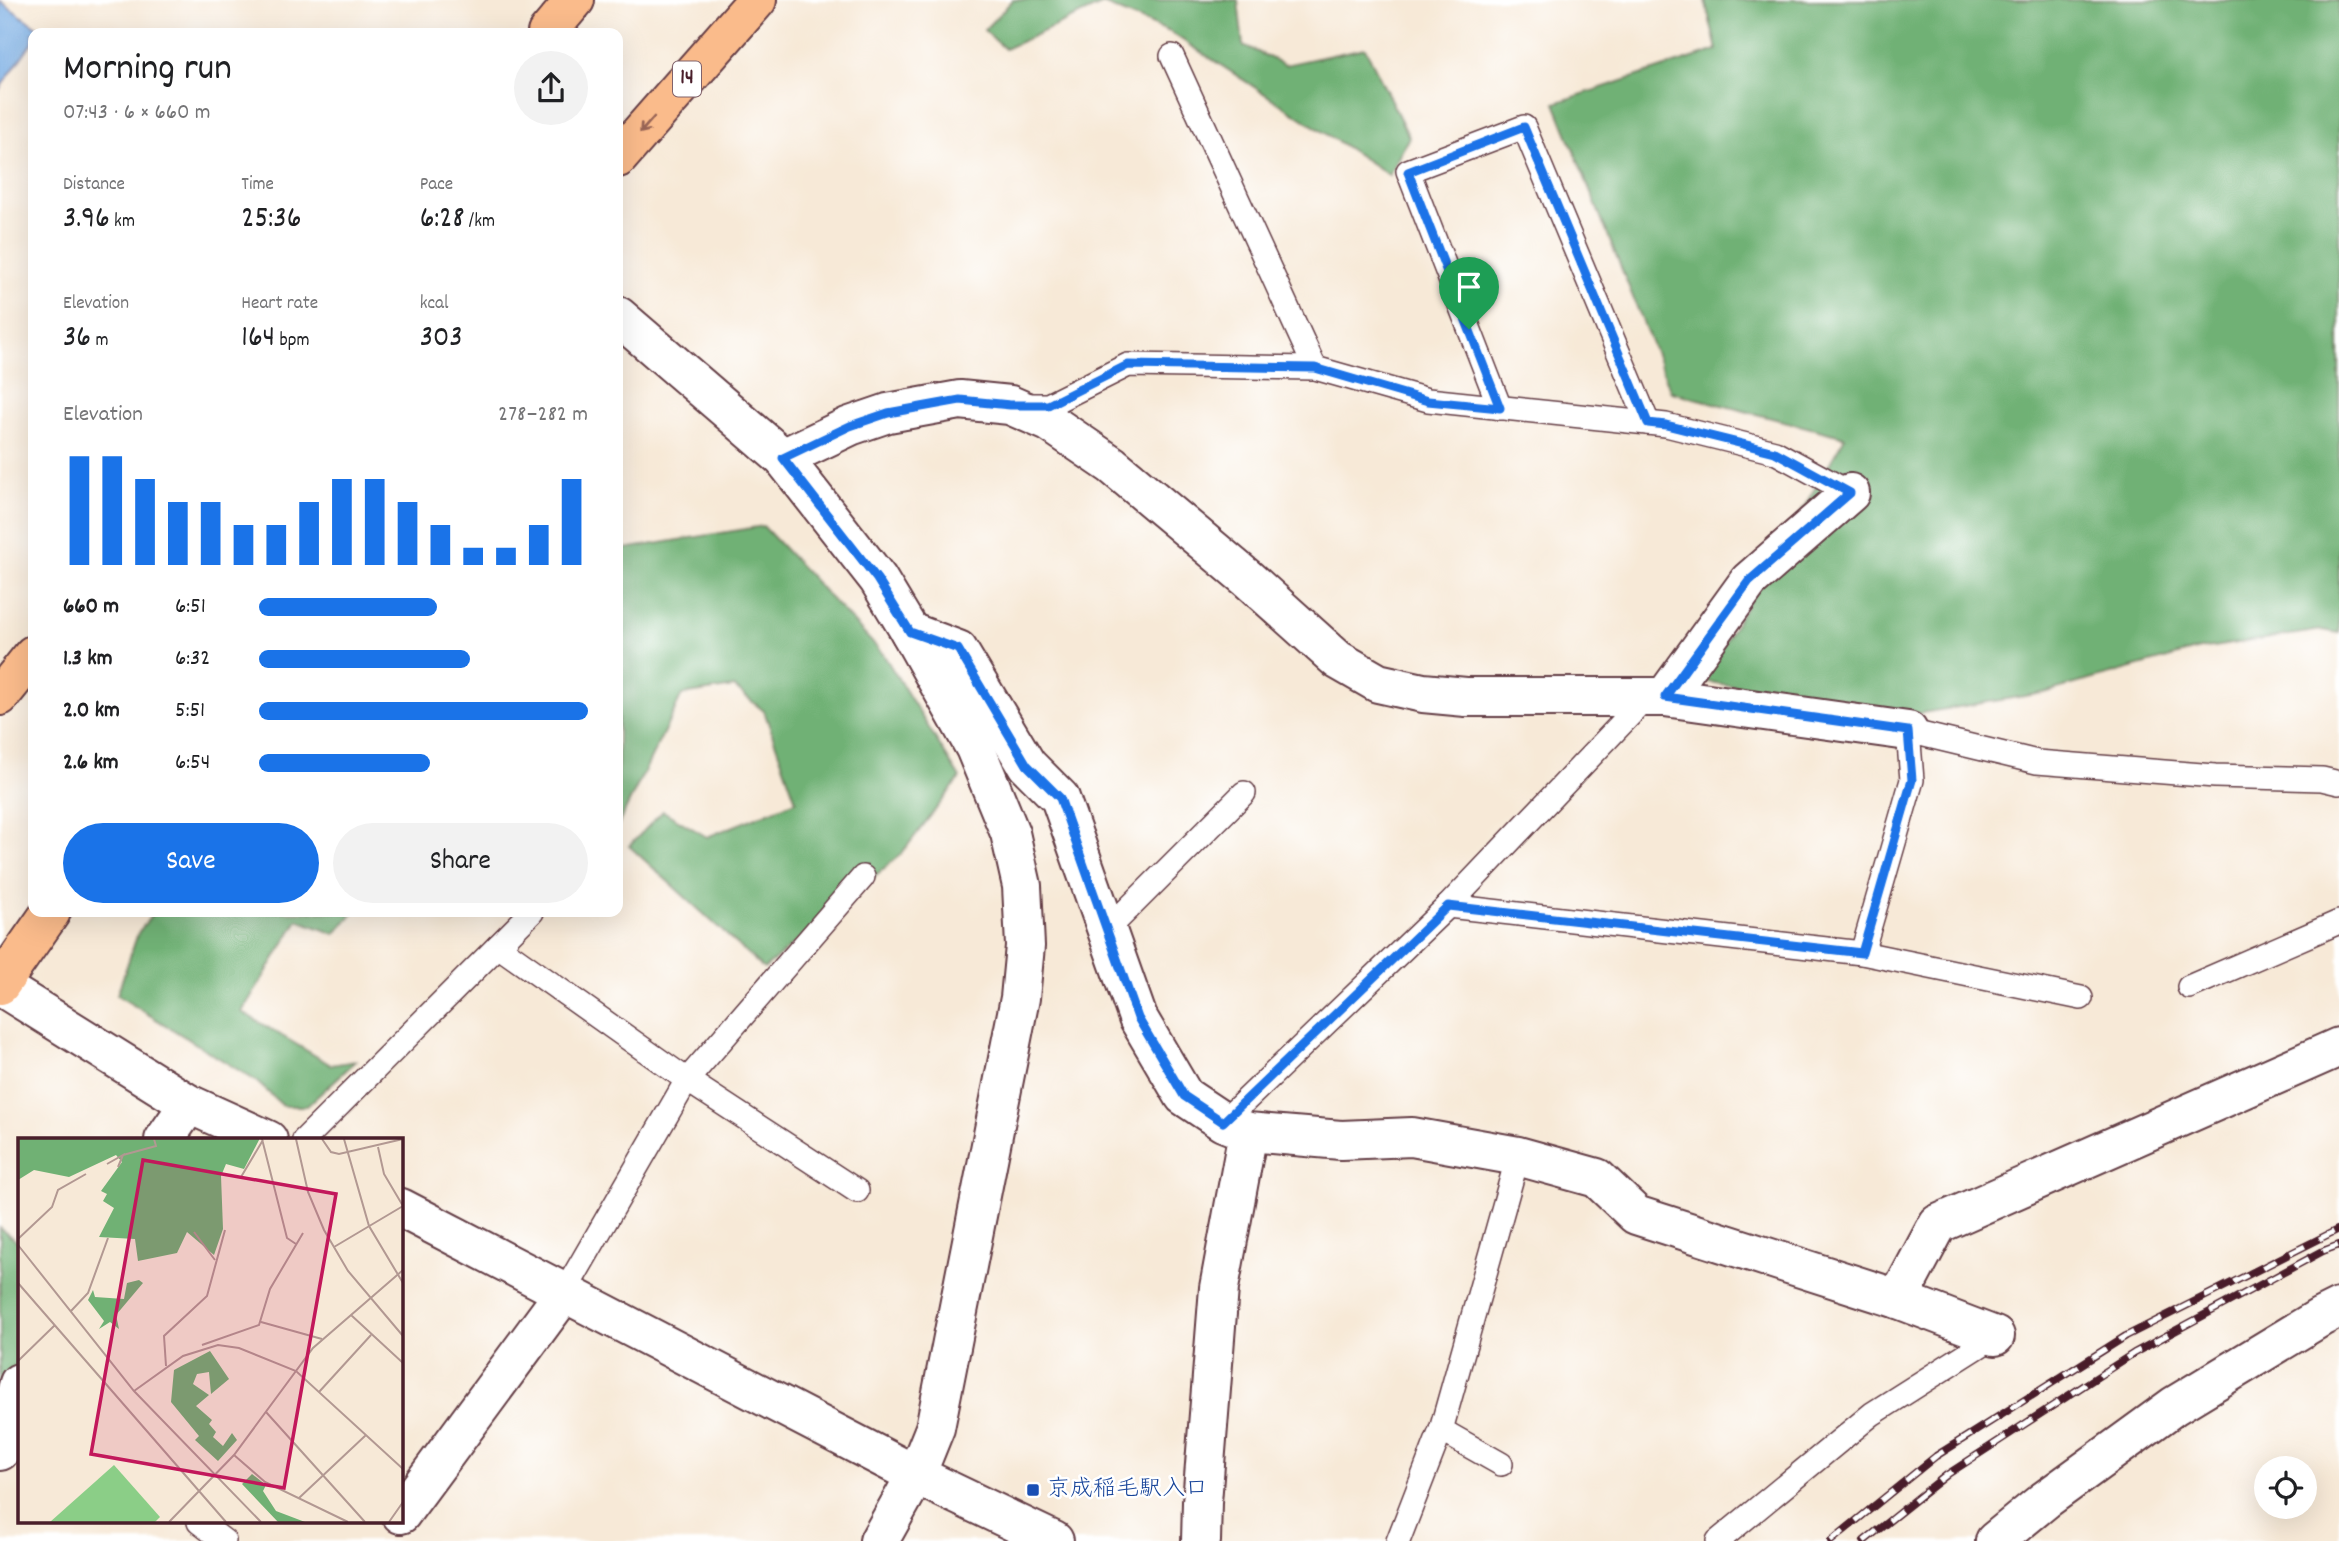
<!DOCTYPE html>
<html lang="en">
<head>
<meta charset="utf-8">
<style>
	:root { --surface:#fff; --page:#f2f2f2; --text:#202124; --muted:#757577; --accent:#1a73e8 }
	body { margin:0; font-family:Dekko,"Klee One",sans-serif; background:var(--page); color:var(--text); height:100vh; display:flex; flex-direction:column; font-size:26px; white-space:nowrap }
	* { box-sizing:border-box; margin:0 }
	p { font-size:23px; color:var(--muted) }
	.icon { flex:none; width:38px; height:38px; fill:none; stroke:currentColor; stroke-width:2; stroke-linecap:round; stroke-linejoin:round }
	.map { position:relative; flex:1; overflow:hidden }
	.panel { position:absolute; left:28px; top:28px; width:595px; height:889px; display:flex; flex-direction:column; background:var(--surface); border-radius:14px; box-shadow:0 7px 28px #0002 }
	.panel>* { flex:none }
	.controls { position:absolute; left:2254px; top:1456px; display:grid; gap:14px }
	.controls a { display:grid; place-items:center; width:63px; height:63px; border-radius:50%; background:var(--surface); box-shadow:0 7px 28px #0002; font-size:35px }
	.pin { position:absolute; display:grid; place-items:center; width:60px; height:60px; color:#fff; margin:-72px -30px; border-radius:50% 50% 50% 0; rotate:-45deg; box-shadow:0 0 7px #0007 }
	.pin .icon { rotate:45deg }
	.round { display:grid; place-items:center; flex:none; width:74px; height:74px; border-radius:37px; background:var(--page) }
	.overview { display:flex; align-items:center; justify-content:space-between; height:119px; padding:0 35px }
	h1 { font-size:38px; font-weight:600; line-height:52px }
	.figures { display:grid; grid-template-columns:repeat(3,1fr); gap:10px; height:119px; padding:7px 35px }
	.figures div { display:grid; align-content:center }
	.figures b { font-size:30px; font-weight:600 }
	.figures small { font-size:19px; font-weight:400 }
	.figures p { font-size:19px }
	.chart { height:196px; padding:14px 35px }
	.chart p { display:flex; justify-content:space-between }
	.chart svg { width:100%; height:126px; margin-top:7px; stroke:var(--accent); stroke-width:6 }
	.cta { display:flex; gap:14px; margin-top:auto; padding:14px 35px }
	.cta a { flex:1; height:80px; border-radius:42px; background:var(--accent); color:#fff; font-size:28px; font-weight:600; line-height:80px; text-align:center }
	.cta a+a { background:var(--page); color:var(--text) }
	ul { padding:0 35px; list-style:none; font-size:23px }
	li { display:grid; grid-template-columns:112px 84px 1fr; align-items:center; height:52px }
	li i { height:18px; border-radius:9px; background:var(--accent) }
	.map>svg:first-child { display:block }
	.forest { fill:#70b174; stroke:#5d6850; stroke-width:2 }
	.water { fill:#74aae2; stroke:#5f6486; stroke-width:2 }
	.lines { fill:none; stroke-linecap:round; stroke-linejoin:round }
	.service-casing { stroke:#643d45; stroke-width:26 }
	.minor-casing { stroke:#643d45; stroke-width:42 }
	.tertiary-casing { stroke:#643d45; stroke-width:42 }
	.trunk-casing { stroke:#643d45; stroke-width:42 }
	.service { stroke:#fff; stroke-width:23 }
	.minor { stroke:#fff; stroke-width:38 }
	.tertiary { stroke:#fff; stroke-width:38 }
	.trunk { stroke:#fabb8b; stroke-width:38 }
	.rail-casing { stroke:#4a1f2b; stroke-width:8 }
	.rail { stroke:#fff; stroke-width:5; stroke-dasharray:16; stroke-linecap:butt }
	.oneway { stroke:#996556 }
	.route-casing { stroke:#fff; stroke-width:14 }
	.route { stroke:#1a73e8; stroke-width:9 }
	.transit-dot { fill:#1a4fb4; stroke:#fff; stroke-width:2.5 }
	.labels { text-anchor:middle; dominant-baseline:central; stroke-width:5; stroke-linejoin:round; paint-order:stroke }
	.shield { fill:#fff; stroke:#80626b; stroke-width:2 }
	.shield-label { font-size:21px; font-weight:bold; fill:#4a1f2b }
	.transit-label { font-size:23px; fill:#164399; stroke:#fff; text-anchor:start }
	.inset-road { fill:none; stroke:#b29892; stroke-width:2 }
	.view { fill:#c2185b; fill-opacity:0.15; stroke:#c2185b; stroke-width:3.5 }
	.inset-edge { fill:none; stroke:#4a1f2b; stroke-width:3.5 }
</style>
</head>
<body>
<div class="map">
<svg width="2339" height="1541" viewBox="0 0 2339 1541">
	<rect width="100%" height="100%" fill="#fff"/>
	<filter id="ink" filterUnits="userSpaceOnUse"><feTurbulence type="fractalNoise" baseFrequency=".0143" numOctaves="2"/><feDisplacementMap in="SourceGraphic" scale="14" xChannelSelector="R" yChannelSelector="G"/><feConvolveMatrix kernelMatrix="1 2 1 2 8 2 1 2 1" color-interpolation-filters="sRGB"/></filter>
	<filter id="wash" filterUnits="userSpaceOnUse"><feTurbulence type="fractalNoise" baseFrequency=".00686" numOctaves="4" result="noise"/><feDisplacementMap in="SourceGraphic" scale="28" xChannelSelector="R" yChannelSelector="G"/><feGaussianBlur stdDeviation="1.57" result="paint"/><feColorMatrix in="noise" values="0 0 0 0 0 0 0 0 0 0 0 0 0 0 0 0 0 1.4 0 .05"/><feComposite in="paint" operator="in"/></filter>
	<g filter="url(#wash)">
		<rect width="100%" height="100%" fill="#f7e9d7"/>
		<g class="forest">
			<polygon points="1013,0 1238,0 1243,45 1285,65 1365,48 1409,137 1389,175 1170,32 1103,4 1005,49 984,30"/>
			<polygon points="1705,0 2339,0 2339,633 2322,630 2200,649 2043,693 1916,714 1702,681 1845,437 1671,392 1555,103 1717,50"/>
			<polygon points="763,526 883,654 960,778 901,854 764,969 629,846 663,811 707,837 796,801 764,711 734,687 682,695 618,825 618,550"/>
			<polygon points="154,912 354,912 335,934 298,920 242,1012 331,1065 356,1061 307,1106 283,1106 256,1081 117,995 138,933"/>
			<polygon points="0,1228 19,1243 19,1358 0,1395"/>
		</g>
		<polygon class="water" points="0,1 41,30 39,33 33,33 33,41 0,88"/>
	</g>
	<g filter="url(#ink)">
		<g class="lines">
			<defs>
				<g id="service">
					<polyline points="1172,56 1315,368"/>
					<polyline points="1024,405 1048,405 1128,365 1315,368 1428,400 1666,425 1775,452 1850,493"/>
					<polyline points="1500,408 1408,171 1524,127 1648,423"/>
					<polyline points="1448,906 1862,953 2081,998"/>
					<polyline points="1107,930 1244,793"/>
					<polyline points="498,946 687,1080 857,1191"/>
					<polyline points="1862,953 1912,780 1908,731 2037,762 2215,776 2322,779 2339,783"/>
					<polyline points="2189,987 2339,922"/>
					<polyline points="1223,1122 1448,906 1646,698"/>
					<polyline points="304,1140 532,912"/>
					<polyline points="564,1293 687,1080 863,877"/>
					<polyline points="1441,1430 1501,1464"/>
					<polyline points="199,1522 224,1541"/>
					<polyline points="1398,1541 1441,1430 1518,1156"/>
					<polyline points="1718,1541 1872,1414 1995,1336"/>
				</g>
				<g id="minor">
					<polyline points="783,458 850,426 888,413 960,400 1010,405 1049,422 1112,465 1248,579 1338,660 1378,683 1423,693 1466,697 1665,697 1908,731"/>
					<polyline points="910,632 958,650 1027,765 1060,798 1138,1018 1184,1096 1223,1122 1248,1132 1341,1140 1412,1137 1518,1156 1597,1178 1636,1215 1898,1299 1995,1336"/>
					<polyline points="1665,697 1749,581 1850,493"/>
					<polyline points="164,1140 189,1104"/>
					<polyline points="1898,1299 1938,1224 2339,1047"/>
					<polyline points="0,1451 19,1383"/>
					<polyline points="401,1514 564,1293"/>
					<polyline points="879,1541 916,1475"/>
					<polyline points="1201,1541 1202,1502 1219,1288 1248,1132"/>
					<polyline points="1995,1541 2045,1500 2174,1406 2321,1317 2339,1308"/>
				</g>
				<g id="tertiary">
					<polyline points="618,316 783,458 878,579 910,632 975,748 1010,833 1022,886 1025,946 1020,998 935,1428 916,1475"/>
					<polyline points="0,986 189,1104 268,1140"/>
					<polyline points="401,1208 916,1475 1054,1541"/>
				</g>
				<g id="trunk">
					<polyline points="547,33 575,0"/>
					<polyline points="618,158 757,0"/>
					<polyline points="0,696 33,655"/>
					<polyline points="0,985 51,912"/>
				</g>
			</defs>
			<use href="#service" class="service-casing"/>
			<use href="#minor" class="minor-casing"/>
			<use href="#tertiary" class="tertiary-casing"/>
			<use href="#trunk" class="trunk-casing"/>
			<use href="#service" class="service"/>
			<use href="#minor" class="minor"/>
			<use href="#tertiary" class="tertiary"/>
			<use href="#trunk" class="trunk"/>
			<defs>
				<g id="rail">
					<polyline points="1831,1541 1936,1456 2126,1336 2339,1229"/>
					<polyline points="1864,1541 1948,1474 2134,1353 2323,1251 2339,1245"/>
				</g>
			</defs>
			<use href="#rail" class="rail-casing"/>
			<use href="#rail" class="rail"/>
		</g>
		<defs><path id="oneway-shaft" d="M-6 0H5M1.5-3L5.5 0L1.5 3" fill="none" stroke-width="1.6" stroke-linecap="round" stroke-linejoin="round" transform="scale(1.75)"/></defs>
		<use class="oneway" href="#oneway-shaft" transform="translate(647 125) rotate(131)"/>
	</g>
	<g class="lines" filter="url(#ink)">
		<defs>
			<polygon id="route" points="1524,127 1648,423 1666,425 1775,452 1850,493 1749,581 1665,697 1908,731 1912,780 1862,953 1448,906 1223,1122 1184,1096 1138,1018 1060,798 1027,765 958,649 910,632 877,579 783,458 850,426 888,413 960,400 1010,405 1048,405 1128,365 1315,368 1428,401 1500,408 1408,172"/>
		</defs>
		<use href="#route" class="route-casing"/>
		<use href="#route" class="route"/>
	</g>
	<rect class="transit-dot" x="1026" y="1483" width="14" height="14" rx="3.5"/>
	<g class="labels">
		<rect class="shield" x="673" y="61.5" width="28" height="35" rx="5"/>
		<g class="shield-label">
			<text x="687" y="79">14</text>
		</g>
		<g class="transit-label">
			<text x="1047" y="1490">京成稲毛駅入口</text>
		</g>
	</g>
	<g transform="translate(18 1138)">
		<rect width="385" height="385" fill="#f7e9d7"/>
		<path d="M 96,327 L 142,379 L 137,384 L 32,384 Z" fill="#8bce87"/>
		<path d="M 0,1 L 241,1 L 241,2 L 226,31 L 208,26 L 203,38 L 205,91 L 196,117 L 169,94 L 159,115 L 120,123 L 117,101 L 81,99 L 96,70 L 85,63 L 89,56 L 83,53 L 104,24 L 98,17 L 51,39 L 16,32 L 0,42 ZM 121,142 L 125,145 L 98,177 L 101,191 L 92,184 L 81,191 L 86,183 L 70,162 L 75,152 L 77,159 L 106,161 L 109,145 ZM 192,213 L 211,241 L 193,256 L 191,234 L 179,236 L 175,246 L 191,257 L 178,268 L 194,282 L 191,286 L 198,294 L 195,299 L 205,308 L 214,295 L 219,302 L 200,323 L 177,302 L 181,298 L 153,264 L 156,232 ZM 234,336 L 248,347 L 245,353 L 258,373 L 287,384 L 260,384 L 224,346 Z" fill="#70b174"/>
		<path class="inset-road" d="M 244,1 L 269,100 L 278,106M 278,1 L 290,54 L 306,92 L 330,133 L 385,198M 304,1 L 313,14 L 321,16 L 385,1M 326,1 L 351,88 L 385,145M 360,9 L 366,36 L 385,68M 105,17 L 138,8 L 136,1M 89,26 L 105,17 L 100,29M 223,39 L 245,2M 176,94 L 197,122M 0,101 L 34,69 L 40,52 L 68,36M 0,107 L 116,253 L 243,384M 316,109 L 385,68M 0,145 L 208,384M 53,173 L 70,155 L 90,100M 333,177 L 385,225M 243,184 L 304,201M 184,207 L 241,187 L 252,151 L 285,95M 0,223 L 37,187M 148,228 L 146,198 L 189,158 L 207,92M 116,253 L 165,218 L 200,207 L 221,210 L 278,233 L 385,331M 301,254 L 353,197M 248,274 L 347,384M 216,317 L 247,344 L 330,384M 281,360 L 348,297M 151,384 L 216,317 L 295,210 L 385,132M 371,384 L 385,364"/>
		<path class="view" d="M 125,22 L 318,56 L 266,350 L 73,316 Z"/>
		<rect width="385" height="385" class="inset-edge"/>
	</g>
</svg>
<div class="controls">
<a><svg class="icon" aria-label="locate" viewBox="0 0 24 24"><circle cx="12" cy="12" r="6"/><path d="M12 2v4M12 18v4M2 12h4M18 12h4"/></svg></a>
</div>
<div class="pin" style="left:1469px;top:329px;background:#1e9e55"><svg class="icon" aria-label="arrive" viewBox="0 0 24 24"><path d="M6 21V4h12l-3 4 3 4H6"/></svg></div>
<section class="panel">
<div class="overview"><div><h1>Morning run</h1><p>07:43 · 6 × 660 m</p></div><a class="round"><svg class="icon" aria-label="share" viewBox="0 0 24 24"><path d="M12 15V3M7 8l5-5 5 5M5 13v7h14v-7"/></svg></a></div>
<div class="figures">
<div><p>Distance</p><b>3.96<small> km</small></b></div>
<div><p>Time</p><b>25:36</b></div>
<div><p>Pace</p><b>6:28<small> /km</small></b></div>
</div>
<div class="figures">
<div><p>Elevation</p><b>36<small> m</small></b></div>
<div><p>Heart rate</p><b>164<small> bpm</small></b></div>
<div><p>kcal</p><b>303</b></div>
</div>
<div class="chart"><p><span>Elevation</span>278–282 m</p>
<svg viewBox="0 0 160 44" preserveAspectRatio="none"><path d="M5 44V6M15 44V6M25 44V14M35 44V22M45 44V22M55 44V30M65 44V30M75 44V22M85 44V14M95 44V14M105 44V22M115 44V30M125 44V38M135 44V38M145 44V30M155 44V14"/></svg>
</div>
<ul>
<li><b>660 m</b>6:51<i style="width:54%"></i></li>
<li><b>1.3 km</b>6:32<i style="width:64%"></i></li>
<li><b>2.0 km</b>5:51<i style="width:100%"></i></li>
<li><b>2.6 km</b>6:54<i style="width:52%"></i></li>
</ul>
<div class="cta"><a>Save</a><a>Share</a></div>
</section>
</div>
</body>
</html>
